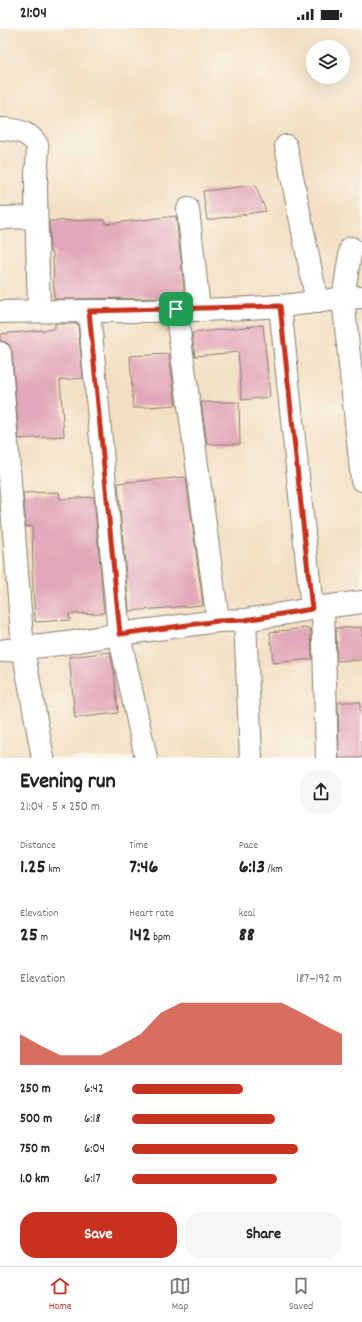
<!DOCTYPE html>
<html lang="en">
<head>
<meta charset="utf-8">
<style>
	:root { --surface:#fff; --page:#f6f6f6; --text:#222; --muted:#767676; --line:#e0e0e0; --accent:#c8321e }
	body { margin:0; font-family:Dekko,sans-serif; background:var(--page); color:var(--text); height:100vh; display:flex; flex-direction:column; font-size:15px; white-space:nowrap }
	* { box-sizing:border-box; margin:0 }
	p { font-size:13px; color:var(--muted) }
	.icon { flex:none; width:22px; height:22px; fill:none; stroke:currentColor; stroke-width:2; stroke-linecap:round; stroke-linejoin:round }
	.map { position:relative; height:730px; overflow:hidden }
	.details { display:flex; flex-direction:column; background:var(--surface); flex:1 }
	.details>* { flex:none }
	.tools { position:absolute; left:306px; top:12px; display:grid; gap:8px }
	.tools a { display:grid; place-items:center; width:44px; height:44px; border-radius:50%; background:var(--surface); box-shadow:0 4px 16px #0002; font-size:20px }
	.pin { position:absolute; display:grid; place-items:center; width:34px; height:34px; color:#fff; margin:-17px; border-radius:8px; box-shadow:0 2px 6px #0006 }
	.round { display:grid; place-items:center; flex:none; width:42px; height:42px; border-radius:16px; background:var(--page) }
	.summary { display:flex; align-items:center; justify-content:space-between; height:68px; padding:0 20px }
	h1 { font-size:22px; font-weight:800; line-height:30px }
	.stats { display:grid; grid-template-columns:repeat(3,1fr); gap:6px; height:68px; padding:4px 20px }
	.stats div { display:grid; align-content:center }
	.stats b { font-size:20px; font-weight:800 }
	.stats small { font-size:11px; font-weight:400 }
	.stats p { font-size:11px }
	.chart { height:112px; padding:8px 20px }
	.chart p { display:flex; justify-content:space-between }
	.chart svg { width:100%; height:72px; margin-top:4px; fill:var(--accent); opacity:.7 }
	.action { display:flex; gap:8px; margin-top:auto; padding:8px 20px }
	.action a { flex:1; height:46px; border-radius:16px; background:var(--accent); color:#fff; font-size:16px; font-weight:800; line-height:46px; text-align:center }
	.action a+a { background:var(--page); color:var(--text) }
	ul { padding:0 20px; list-style:none; font-size:13px }
	li { display:grid; grid-template-columns:64px 48px 1fr; align-items:center; height:30px }
	li i { height:10px; border-radius:5px; background:var(--accent) }
	.status { display:flex; justify-content:space-between; align-items:center; height:28px; padding:0 20px; background:var(--surface); direction:ltr }
	.status svg { height:11px; fill:currentColor }
	.tab-bar { display:flex; justify-content:space-around; align-items:center; height:56px; border-top:1px solid var(--line); background:var(--surface); font-size:11px; color:var(--muted) }
	.tab-bar a { display:grid; justify-items:center; gap:2px }
	.tab-bar .on { color:var(--accent) }
	.map>svg:first-child { display:block }
	.building { fill:#e2a8b9 }
	.lines { fill:none; stroke-linecap:round; stroke-linejoin:round }
	.minor-casing { stroke:#887e70; stroke-width:24 }
	.minor { stroke:#fff; stroke-width:22 }
	.route-casing { stroke:#fff; stroke-width:8 }
	.route { stroke:#c8321e; stroke-width:5 }
</style>
</head>
<body>
<div class="status"><b>21:04</b><svg viewBox="0 0 49 12"><path d="M0 12V9h3v3zM5 12V6h3v6zM10 12V3h3v9zM15 12V0h3v12zM26 1h20v11H26zM47 4h2v5h-2z"/></svg></div>
<div class="map">
<svg width="362" height="730" viewBox="0 0 362 730">
	<rect width="100%" height="100%" fill="#fbf7ec"/>
	<filter id="ink" filterUnits="userSpaceOnUse"><feTurbulence type="fractalNoise" baseFrequency=".025" numOctaves="2"/><feDisplacementMap in="SourceGraphic" scale="8" xChannelSelector="R" yChannelSelector="G"/><feConvolveMatrix kernelMatrix="1 2 1 2 8 2 1 2 1" color-interpolation-filters="sRGB"/></filter>
	<filter id="wash" filterUnits="userSpaceOnUse"><feTurbulence type="fractalNoise" baseFrequency=".012" numOctaves="4" result="noise"/><feDisplacementMap in="SourceGraphic" scale="16" xChannelSelector="R" yChannelSelector="G"/><feGaussianBlur stdDeviation="0.9" result="paint"/><feColorMatrix in="noise" values="0 0 0 0 0 0 0 0 0 0 0 0 0 0 0 0 0 1.4 0 .05"/><feComposite in="paint" operator="in"/></filter>
	<g filter="url(#wash)">
		<rect width="100%" height="100%" fill="#f3e0c4"/>
		<g id="blocks">
			<g class="building">
				<polygon points="255,157 266,183 207,192 203,163"/>
				<polygon points="176,188 185,270 175,269 171,270 54,271 53,224 50,224 49,193 105,192 105,196"/>
				<polygon points="55,296 78,296 83,350 60,352 64,408 19,411 12,324 10,318 6,314 0,313 0,306 55,301"/>
				<polygon points="263,297 270,369 242,372 238,324 195,328 192,305"/>
				<polygon points="169,326 176,377 133,380 130,328"/>
				<polygon points="201,374 239,374 240,416 207,416"/>
				<polygon points="186,449 203,577 129,583 118,455"/>
				<polygon points="59,464 60,471 94,469 104,585 69,586 70,592 35,594 32,541 33,540 32,498 26,499 23,465"/>
				<polygon points="362,599 362,632 337,633 336,600"/>
				<polygon points="306,600 307,601 311,601 312,631 273,635 270,604"/>
				<polygon points="110,624 114,643 118,685 75,690 69,629"/>
				<polygon points="338,674 360,674 360,684 362,684 362,730 339,730"/>
			</g>
		</g>
	</g>
	<g filter="url(#ink)">
		<use href="#blocks" fill-opacity="0" stroke="#887e70" stroke-width="1"/>
		<g class="lines">
			<defs>
				<g id="minor">
					<path d="M 0,101 C 14,101 30,104 37,117 C 39,121 36,142 36,148 C 36,193 38,238 39,283"/>
					<polyline points="286,118 317,274"/>
					<polyline points="188,181 199,281"/>
					<polyline points="0,190 36,189"/>
					<polyline points="351,220 343,270 362,452"/>
					<polyline points="280,278 312,581"/>
					<polyline points="176,281 218,593"/>
					<polyline points="89,283 119,606 146,730"/>
					<path d="M 0,284 C 93,282 187,285 280,278 C 308,276 335,270 362,269"/>
					<polyline points="0,325 23,621 43,730"/>
					<polyline points="323,579 327,730"/>
					<polyline points="245,592 251,730"/>
					<polyline points="0,623 67,615 119,606 218,593 245,592 323,579 362,574"/>
				</g>
			</defs>
			<use href="#minor" class="minor-casing"/>
			<use href="#minor" class="minor"/>
		</g>
	</g>
	<g class="lines" filter="url(#ink)">
		<defs>
			<polygon id="route" points="280,278 312,581 245,592 218,593 120,606 89,283"/>
		</defs>
		<use href="#route" class="route-casing"/>
		<use href="#route" class="route"/>
	</g>
</svg>
<div class="tools">
<a><svg class="icon" aria-label="layers" viewBox="0 0 24 24"><path d="M12 4l9 5-9 5-9-5zM3 14l9 5 9-5"/></svg></a>
</div>
<div class="pin" style="left:176px;top:281px;background:#1e9e55"><svg class="icon" aria-label="arrive" viewBox="0 0 24 24"><path d="M6 21V4h12l-3 4 3 4H6"/></svg></div>
</div>
<section class="details">
<div class="summary"><div><h1>Evening run</h1><p>21:04 · 5 × 250 m</p></div><a class="round"><svg class="icon" aria-label="share" viewBox="0 0 24 24"><path d="M12 15V3M7 8l5-5 5 5M5 13v7h14v-7"/></svg></a></div>
<div class="stats">
<div><p>Distance</p><b>1.25<small> km</small></b></div>
<div><p>Time</p><b>7:46</b></div>
<div><p>Pace</p><b>6:13<small> /km</small></b></div>
</div>
<div class="stats">
<div><p>Elevation</p><b>25<small> m</small></b></div>
<div><p>Heart rate</p><b>142<small> bpm</small></b></div>
<div><p>kcal</p><b>88</b></div>
</div>
<div class="chart"><p><span>Elevation</span>187–192 m</p>
<svg viewBox="0 0 160 44" preserveAspectRatio="none"><path d="M0 44V25L10 32L20 38L30 38L40 38L50 32L60 25L70 12L80 6L90 6L100 6L110 6L120 6L130 6L140 12L150 19L160 25V44z"/></svg>
</div>
<ul>
<li><b>250 m</b>6:42<i style="width:53%"></i></li>
<li><b>500 m</b>6:18<i style="width:68%"></i></li>
<li><b>750 m</b>6:04<i style="width:79%"></i></li>
<li><b>1.0 km</b>6:17<i style="width:69%"></i></li>
</ul>
<div class="action"><a>Save</a><a>Share</a></div>
</section>
<nav class="tab-bar">
<a class="on"><svg class="icon" aria-label="home" viewBox="0 0 24 24"><path d="M3 11l9-7 9 7M6 9v11h12V9"/></svg>Home</a>
<a><svg class="icon" aria-label="map" viewBox="0 0 24 24"><path d="M3 6l6-2 6 2 6-2v14l-6 2-6-2-6 2zM9 4v14M15 6v14"/></svg>Map</a>
<a><svg class="icon" aria-label="saved" viewBox="0 0 24 24"><path d="M7 4h10v16l-5-4-5 4z"/></svg>Saved</a>
</nav>
</body>
</html>
